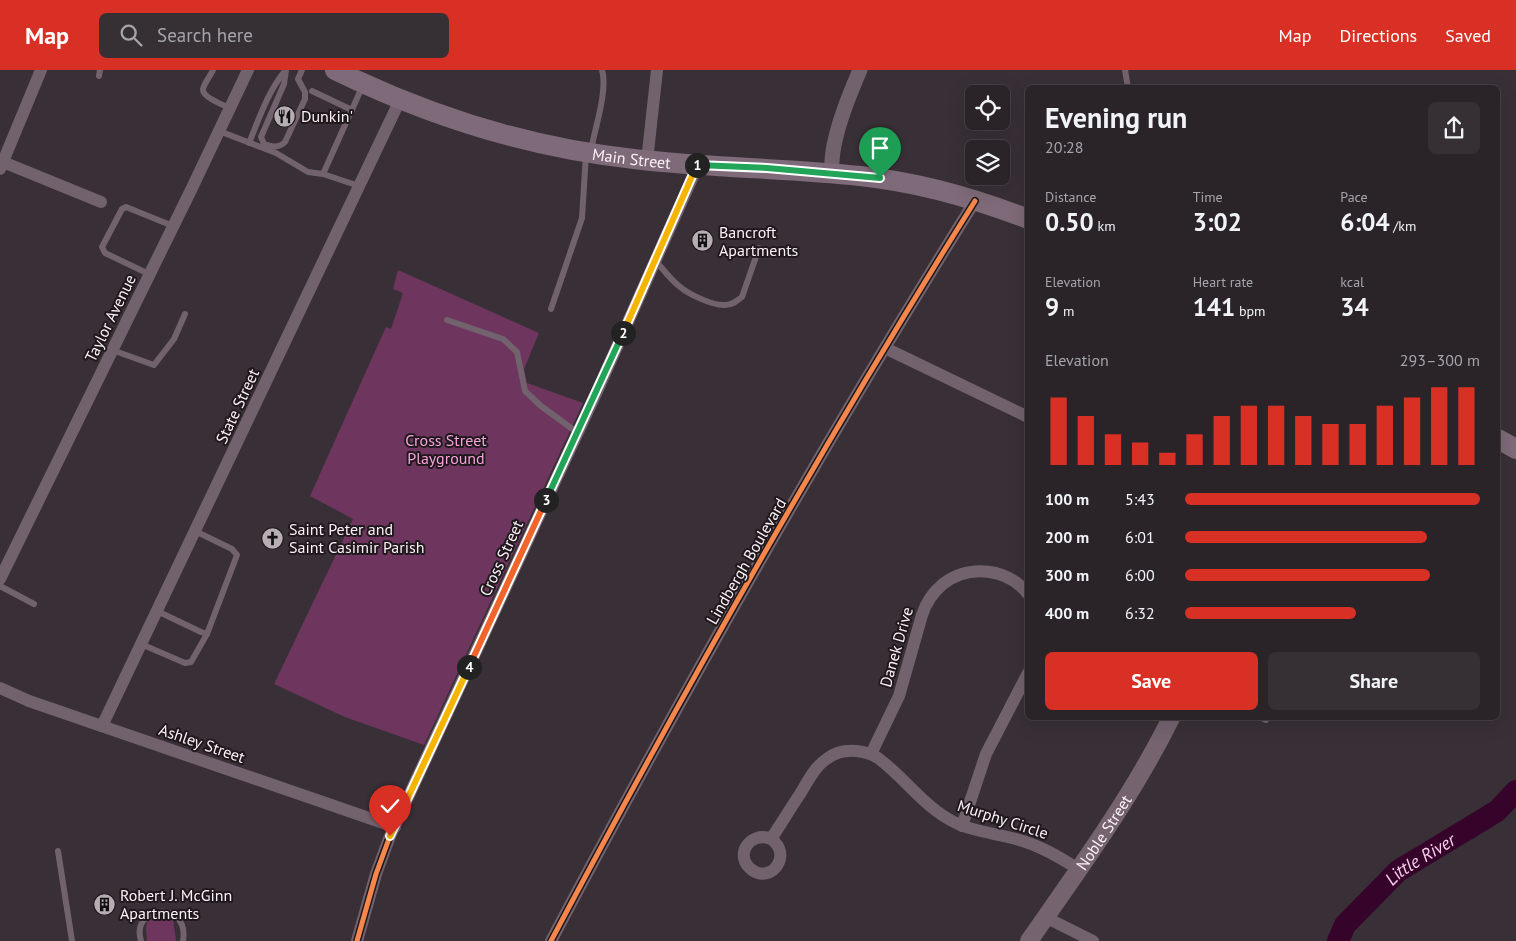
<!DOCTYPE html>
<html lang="en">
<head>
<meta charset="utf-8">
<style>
	:root { --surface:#2a2428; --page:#363034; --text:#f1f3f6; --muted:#a5a4a8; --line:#464145; --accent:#d93025 }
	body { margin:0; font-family:"PT Sans",sans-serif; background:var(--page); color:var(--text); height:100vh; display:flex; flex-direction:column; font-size:19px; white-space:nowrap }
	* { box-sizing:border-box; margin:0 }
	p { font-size:16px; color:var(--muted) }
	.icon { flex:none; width:28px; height:28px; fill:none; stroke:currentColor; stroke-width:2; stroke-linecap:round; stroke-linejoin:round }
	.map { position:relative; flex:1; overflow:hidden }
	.details { position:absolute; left:1025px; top:15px; width:475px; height:635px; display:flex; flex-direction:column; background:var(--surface); border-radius:8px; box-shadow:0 5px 20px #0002,0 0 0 1px var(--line) }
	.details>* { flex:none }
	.buttons { position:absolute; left:965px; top:15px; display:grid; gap:10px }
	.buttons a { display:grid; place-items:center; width:45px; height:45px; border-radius:8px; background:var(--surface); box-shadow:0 5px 20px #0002,0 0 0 1px var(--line); font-size:25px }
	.pin { position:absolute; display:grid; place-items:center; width:42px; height:42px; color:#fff; margin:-51px -21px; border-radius:50% 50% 50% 0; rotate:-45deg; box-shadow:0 0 5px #0007 }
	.pin .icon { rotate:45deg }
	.km { position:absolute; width:25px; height:25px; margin:-12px; border-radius:50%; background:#222; color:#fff; font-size:14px; line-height:25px; text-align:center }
	.round { display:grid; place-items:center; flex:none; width:52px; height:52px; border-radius:8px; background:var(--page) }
	.headline { display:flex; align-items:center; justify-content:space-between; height:85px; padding:0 20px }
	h1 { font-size:28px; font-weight:600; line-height:38px }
	.metrics { display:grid; grid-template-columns:repeat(3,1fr); gap:8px; height:85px; padding:5px 20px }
	.metrics div { display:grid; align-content:center }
	.metrics b { font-size:25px; font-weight:600 }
	.metrics small { font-size:14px; font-weight:400 }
	.metrics p { font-size:14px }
	.chart { height:140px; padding:10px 20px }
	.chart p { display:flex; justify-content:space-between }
	.chart svg { width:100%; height:90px; margin-top:5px; stroke:var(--accent); stroke-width:6 }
	.primary-button { display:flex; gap:10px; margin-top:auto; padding:10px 20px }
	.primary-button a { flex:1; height:58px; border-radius:8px; background:var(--accent); color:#fff; font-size:20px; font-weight:600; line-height:58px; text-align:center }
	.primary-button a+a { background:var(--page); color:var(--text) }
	ul { padding:0 20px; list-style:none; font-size:16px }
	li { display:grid; grid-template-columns:80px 60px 1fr; align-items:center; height:38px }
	li i { height:12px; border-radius:6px; background:var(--accent) }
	header { display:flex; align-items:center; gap:30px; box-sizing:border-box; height:70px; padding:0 25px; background:var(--accent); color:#fff }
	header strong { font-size:24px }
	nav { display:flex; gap:28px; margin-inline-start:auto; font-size:18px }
	.search { width:350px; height:45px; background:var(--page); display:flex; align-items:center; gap:12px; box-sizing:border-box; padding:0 18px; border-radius:8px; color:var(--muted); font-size:19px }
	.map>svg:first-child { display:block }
	.green { fill:#6e365e }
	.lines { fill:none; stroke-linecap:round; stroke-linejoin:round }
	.river { stroke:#36042b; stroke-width:22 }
	.service { stroke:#72626d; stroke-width:6 }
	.minor { stroke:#72626d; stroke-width:12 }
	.tertiary { stroke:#72626d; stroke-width:15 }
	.secondary { stroke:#756370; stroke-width:18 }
	.primary { stroke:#7e6a78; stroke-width:20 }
	.cycleway-casing { stroke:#1f181c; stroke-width:8 }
	.cycleway { stroke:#f5874c; stroke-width:5 }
	.split-1-casing { stroke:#fff; stroke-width:10 }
	.split-2-casing { stroke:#fff; stroke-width:10 }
	.split-3-casing { stroke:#fff; stroke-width:10 }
	.split-4-casing { stroke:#fff; stroke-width:10 }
	.split-5-casing { stroke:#fff; stroke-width:10 }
	.split-1 { stroke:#22a559; stroke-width:6 }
	.split-2 { stroke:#f5b400; stroke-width:6 }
	.split-3 { stroke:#22a559; stroke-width:6 }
	.split-4 { stroke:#f0652b; stroke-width:6 }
	.split-5 { stroke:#f5b400; stroke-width:6 }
	.labels { text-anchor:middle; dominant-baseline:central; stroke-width:4; stroke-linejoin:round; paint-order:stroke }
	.poi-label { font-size:16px; fill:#fbf1f7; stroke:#1f181c; text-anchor:start }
	.street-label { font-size:16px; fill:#fbf1f7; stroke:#1f181c }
	.park-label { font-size:16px; fill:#f7a3dc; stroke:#1f181c }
	.water-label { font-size:18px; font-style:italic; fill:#fbcfec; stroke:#1f181c }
</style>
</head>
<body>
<header>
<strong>Map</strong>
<div class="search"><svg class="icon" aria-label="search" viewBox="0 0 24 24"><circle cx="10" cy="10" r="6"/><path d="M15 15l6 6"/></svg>Search here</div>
<nav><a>Map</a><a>Directions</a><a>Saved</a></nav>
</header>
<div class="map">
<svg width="1516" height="871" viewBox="0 0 1516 871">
	<rect width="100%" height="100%" fill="#383036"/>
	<g class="green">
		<polygon points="398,200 539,263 524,299 527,313 583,333 424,675 345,647 274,614 353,449 310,426 386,257 391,259 403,223 393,219"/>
		<polygon points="169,847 173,849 176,871 147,871 146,857 148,850"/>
	</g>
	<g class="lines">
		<path class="river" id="s1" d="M 1338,871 L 1345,855 L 1398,801 L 1497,741 L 1516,721"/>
		<g class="service">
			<path d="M 213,0 C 211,5 204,13 203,19 C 202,27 223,35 230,38"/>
			<path d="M 286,0 L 284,14 L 261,67 L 264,74 C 271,77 279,78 285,72 L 305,29 L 305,22 L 298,9 L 302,0"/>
			<polyline points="1125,0 1128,18"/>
			<polyline points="99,6 100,0"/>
			<polyline points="312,21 352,40"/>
			<polyline points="219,61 276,83 308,102 323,104 359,116"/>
			<path d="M 249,73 C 259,49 268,21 285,1"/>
			<path d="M 591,80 C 595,58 608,20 602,0"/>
			<polyline points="323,104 363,15"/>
			<path d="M 655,190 C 663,199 670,209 679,216 C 688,224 713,236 725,235 C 732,235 737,231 742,227 L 759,178"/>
			<polyline points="149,204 105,183 102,177 122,139 126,137 173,156"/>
			<polyline points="551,239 582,148 586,84"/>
			<polyline points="447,250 503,269 517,282 525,321 541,336 578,363"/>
			<polyline points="112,280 154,295 174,269 185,244"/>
			<polyline points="0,516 34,534"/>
			<polyline points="157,541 201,562 207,564 237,485 232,479 195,461"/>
			<polyline points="141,574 185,593 191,592 207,564"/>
			<polyline points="1262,648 1266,650"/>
			<polyline points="58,781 72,871"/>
			<path d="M 141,871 C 130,835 190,829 183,871"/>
		</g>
		<g class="minor">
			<polyline points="647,91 657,0"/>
			<polyline points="3,92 101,132"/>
			<polyline points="0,99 41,0"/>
			<polyline points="885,278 1028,347"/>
			<polyline points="0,509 192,118 248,0"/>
			<polyline points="0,618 29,631 395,757"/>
			<polyline points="102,656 400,30"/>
			<path d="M 871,684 L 899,626 L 922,545 C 926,533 933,522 943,514 C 969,494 1008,498 1028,524"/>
			<polyline points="962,756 986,684 1028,603"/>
			<path d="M 771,769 C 793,784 772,814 752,800 C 733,786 750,760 771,769 C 781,754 790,739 800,724 C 808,711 815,696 828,688 C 836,682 847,680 857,681 C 864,682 872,684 878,688 C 905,708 924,737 954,752 C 973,762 996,763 1016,769 C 1039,775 1058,786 1078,799"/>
			<polyline points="1045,847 1093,871"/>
			<polyline points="357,871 376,804 390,766 599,317 698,95"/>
			<path d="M 551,871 C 684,620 824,372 975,131"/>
		</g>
		<path class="tertiary" d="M 831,103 C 832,93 832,82 835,71 C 840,47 850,23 860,0"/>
		<path class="secondary" id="s2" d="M 1029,871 C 1079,799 1132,727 1171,648"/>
		<g class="primary">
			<path id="s3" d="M 335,0 C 429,46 530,78 634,89 C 709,98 785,98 860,106 C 917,112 974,128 1028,149"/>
			<polyline points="1498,369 1516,379"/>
		</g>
		<defs>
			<g id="cycleway">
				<polyline points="357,871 376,804 390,766 599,317 698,95"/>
				<path d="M 551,871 C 684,620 824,372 975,131"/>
			</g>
		</defs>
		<use href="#cycleway" class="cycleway-casing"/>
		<use href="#cycleway" class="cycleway"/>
	</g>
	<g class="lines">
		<defs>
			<polyline id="split-1" points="697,95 767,98 880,108"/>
			<polyline id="split-2" points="623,263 697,95"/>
			<polyline id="split-3" points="546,430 623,263"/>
			<polyline id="split-4" points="469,597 546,430"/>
			<polyline id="split-5" points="390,766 469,597"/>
		</defs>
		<use href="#split-1" class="split-1-casing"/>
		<use href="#split-2" class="split-2-casing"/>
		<use href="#split-3" class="split-3-casing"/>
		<use href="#split-4" class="split-4-casing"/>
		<use href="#split-5" class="split-5-casing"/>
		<use href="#split-1" class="split-1"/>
		<use href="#split-2" class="split-2"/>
		<use href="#split-3" class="split-3"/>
		<use href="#split-4" class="split-4"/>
		<use href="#split-5" class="split-5"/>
	</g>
	<defs>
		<symbol id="restaurant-disc" viewBox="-11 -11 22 22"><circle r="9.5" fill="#b7adb3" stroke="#1f181c"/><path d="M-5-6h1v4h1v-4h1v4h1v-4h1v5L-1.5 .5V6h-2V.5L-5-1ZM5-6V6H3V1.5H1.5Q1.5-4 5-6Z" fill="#111"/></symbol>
		<symbol id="building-disc" viewBox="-11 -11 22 22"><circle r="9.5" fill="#b7adb3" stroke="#1f181c"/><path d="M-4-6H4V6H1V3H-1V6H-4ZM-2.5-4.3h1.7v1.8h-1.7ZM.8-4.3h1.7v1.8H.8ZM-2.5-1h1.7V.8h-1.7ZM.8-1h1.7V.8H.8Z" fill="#111"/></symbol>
		<symbol id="church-disc" viewBox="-11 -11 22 22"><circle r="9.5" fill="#b7adb3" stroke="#1f181c"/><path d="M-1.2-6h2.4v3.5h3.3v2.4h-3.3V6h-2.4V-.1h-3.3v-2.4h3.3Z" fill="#111"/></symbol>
	</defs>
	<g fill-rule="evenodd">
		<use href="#restaurant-disc" x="272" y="34" width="25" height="25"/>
		<use href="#building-disc" x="690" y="158" width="25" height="25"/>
		<use href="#church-disc" x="260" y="456" width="25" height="25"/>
		<use href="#building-disc" x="92" y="822" width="25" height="25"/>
	</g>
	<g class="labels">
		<g class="poi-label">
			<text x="301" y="46">Dunkin'</text>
			<text x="719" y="162">Bancroft<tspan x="719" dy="18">Apartments</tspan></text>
			<text x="289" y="459">Saint Peter and<tspan x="289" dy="18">Saint Casimir Parish</tspan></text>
			<text x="120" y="825">Robert J. McGinn<tspan x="120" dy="18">Apartments</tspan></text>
		</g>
		<g class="street-label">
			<text stroke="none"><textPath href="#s3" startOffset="311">Main Street</textPath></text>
			<text transform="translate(110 248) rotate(-64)">Taylor Avenue</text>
			<text transform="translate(237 336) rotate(-65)">State Street</text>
			<text transform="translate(501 488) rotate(-65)">Cross Street</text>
			<text transform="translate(746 491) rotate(-60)">Lindbergh Boulevard</text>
			<text transform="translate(896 577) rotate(-74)">Danek Drive</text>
			<text transform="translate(202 673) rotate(19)">Ashley Street</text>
			<text transform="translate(1003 749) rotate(18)">Murphy Circle</text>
			<text stroke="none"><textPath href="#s2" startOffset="132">Noble Street</textPath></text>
		</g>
		<g class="park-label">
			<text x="446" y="370">Cross Street<tspan x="446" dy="18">Playground</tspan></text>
		</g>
		<g class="water-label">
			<text stroke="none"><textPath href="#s1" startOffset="118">Little River</textPath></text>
		</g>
	</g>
</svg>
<div class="buttons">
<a><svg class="icon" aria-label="locate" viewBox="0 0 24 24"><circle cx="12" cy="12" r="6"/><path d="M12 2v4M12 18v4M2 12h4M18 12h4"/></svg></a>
<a><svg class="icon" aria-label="layers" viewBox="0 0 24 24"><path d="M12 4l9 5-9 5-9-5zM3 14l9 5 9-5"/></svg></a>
</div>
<div class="pin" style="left:880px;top:108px;background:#1e9e55"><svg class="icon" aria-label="arrive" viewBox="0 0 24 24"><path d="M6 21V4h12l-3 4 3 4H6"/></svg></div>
<div class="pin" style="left:390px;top:766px;background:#d93025"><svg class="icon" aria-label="check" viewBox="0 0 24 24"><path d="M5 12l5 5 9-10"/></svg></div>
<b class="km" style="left:697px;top:95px">1</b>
<b class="km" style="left:623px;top:263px">2</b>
<b class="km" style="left:546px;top:430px">3</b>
<b class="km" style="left:469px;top:597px">4</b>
<section class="details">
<div class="headline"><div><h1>Evening run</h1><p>20:28</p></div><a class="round"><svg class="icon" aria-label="share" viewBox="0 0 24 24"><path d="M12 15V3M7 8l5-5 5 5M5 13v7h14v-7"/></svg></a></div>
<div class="metrics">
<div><p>Distance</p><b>0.50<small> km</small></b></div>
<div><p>Time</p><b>3:02</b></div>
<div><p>Pace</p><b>6:04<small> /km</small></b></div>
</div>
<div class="metrics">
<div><p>Elevation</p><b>9<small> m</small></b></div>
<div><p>Heart rate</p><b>141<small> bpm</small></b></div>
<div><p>kcal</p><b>34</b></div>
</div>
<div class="chart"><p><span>Elevation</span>293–300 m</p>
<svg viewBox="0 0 160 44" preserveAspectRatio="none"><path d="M5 44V11M15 44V20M25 44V29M35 44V33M45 44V38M55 44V29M65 44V20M75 44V15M85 44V15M95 44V20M105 44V24M115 44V24M125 44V15M135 44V11M145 44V6M155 44V6"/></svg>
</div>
<ul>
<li><b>100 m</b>5:43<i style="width:100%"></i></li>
<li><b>200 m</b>6:01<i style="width:82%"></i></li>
<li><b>300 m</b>6:00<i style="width:83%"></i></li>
<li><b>400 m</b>6:32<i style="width:58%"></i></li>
</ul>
<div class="primary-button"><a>Save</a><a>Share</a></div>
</section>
</div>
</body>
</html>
